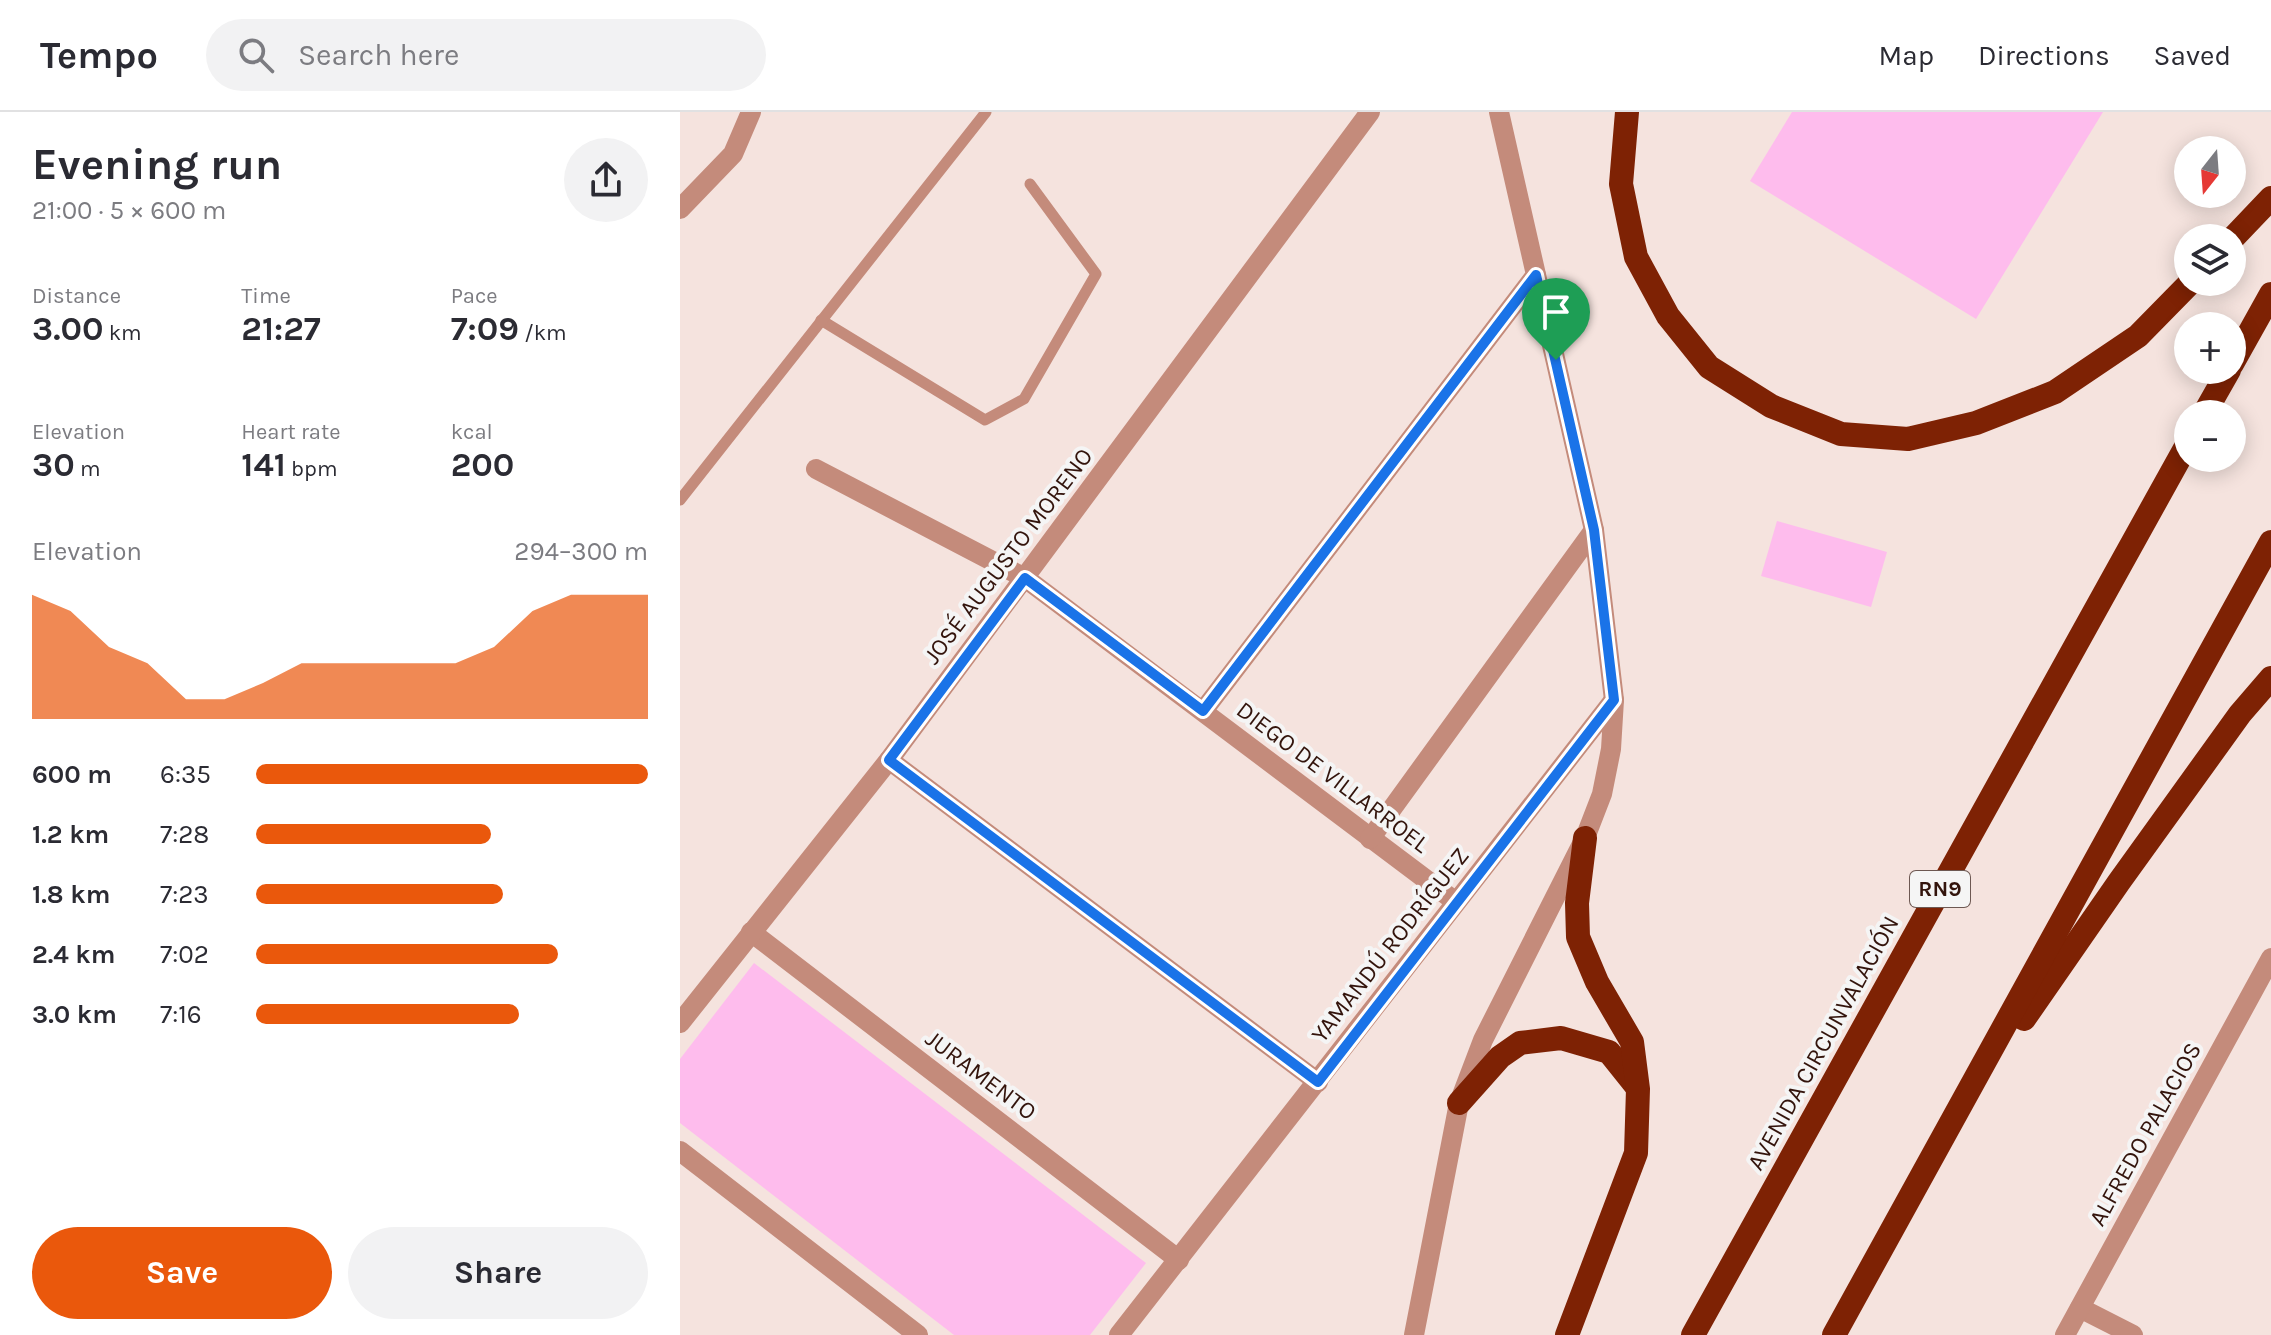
<!DOCTYPE html>
<html lang="en">
<head>
<meta charset="utf-8">
<style>
	:root { --surface:#fff; --page:#f2f2f3; --text:#2b2b33; --muted:#7c7c81; --line:#e1e1e2; --accent:#ea580c }
	body { margin:0; font-family:Karla,sans-serif; background:var(--page); color:var(--text); height:100vh; display:flex; flex-direction:column; font-size:30px; white-space:nowrap }
	* { box-sizing:border-box; margin:0 }
	p { font-size:26px; color:var(--muted) }
	.icon { flex:none; width:44px; height:44px; fill:none; stroke:currentColor; stroke-width:2; stroke-linecap:round; stroke-linejoin:round }
	.map { position:relative; flex:1; overflow:hidden }
	.panel { display:flex; flex-direction:column; background:var(--surface); width:680px }
	.panel>* { flex:none }
	.needle { width:52px; rotate:197deg }
	.fabs { position:absolute; left:1494px; top:24px; display:grid; gap:16px }
	.fabs a { display:grid; place-items:center; width:72px; height:72px; border-radius:50%; background:var(--surface); box-shadow:0 4px 20px #0003; font-size:40px }
	.pin { position:absolute; display:grid; place-items:center; width:68px; height:68px; color:#fff; margin:-82px -34px; border-radius:50% 50% 50% 0; rotate:-45deg; box-shadow:0 0 8px #0007 }
	.pin .icon { rotate:45deg }
	.round { display:grid; place-items:center; flex:none; width:84px; height:84px; border-radius:42px; background:var(--page) }
	.head { display:flex; align-items:center; justify-content:space-between; height:136px; padding:0 32px }
	h1 { font-size:44px; font-weight:700; line-height:60px }
	.metrics { display:grid; grid-template-columns:repeat(3,1fr); gap:12px; height:136px; padding:8px 32px }
	.metrics div { display:grid; align-content:center }
	.metrics b { font-size:34px; font-weight:700 }
	.metrics small { font-size:22px; font-weight:400 }
	.metrics p { font-size:22px }
	.chart { height:224px; padding:16px 32px }
	.chart p { display:flex; justify-content:space-between }
	.chart svg { width:100%; height:144px; margin-top:8px; fill:var(--accent); opacity:.7 }
	.action { display:flex; gap:16px; margin-top:auto; padding:16px 32px }
	.action a { flex:1; height:92px; border-radius:48px; background:var(--accent); color:#fff; font-size:32px; font-weight:700; line-height:92px; text-align:center }
	.action a+a { background:var(--page); color:var(--text) }
	ul { padding:0 32px; list-style:none; font-size:26px }
	li { display:grid; grid-template-columns:128px 96px 1fr; align-items:center; height:60px }
	li i { height:20px; border-radius:10px; background:var(--accent) }
	header { display:flex; align-items:center; gap:48px; box-sizing:border-box; height:112px; padding:0 40px; background:var(--surface); border-bottom:2px solid var(--line) }
	header strong { font-size:38px }
	nav { display:flex; gap:44px; margin-inline-start:auto; font-size:28px }
	.search { width:560px; height:72px; background:var(--page); display:flex; align-items:center; gap:20px; box-sizing:border-box; padding:0 28px; border-radius:44px; color:var(--muted); font-size:30px }
	main { display:flex; flex:1; min-height:0 }
	.map>svg:first-child { display:block }
	.green { fill:#febced }
	.lines { fill:none; stroke-linecap:round; stroke-linejoin:round }
	.lane { stroke:#c48b7b; stroke-width:11 }
	.street { stroke:#c48b7b; stroke-width:20 }
	.highway { stroke:#7e2204; stroke-width:24 }
	.route-casing { stroke:#fff; stroke-width:16 }
	.route { stroke:#1a73e8; stroke-width:10 }
	.labels { text-anchor:middle; dominant-baseline:central; stroke-width:8; stroke-linejoin:round; paint-order:stroke }
	.shield { fill:#f5f5f5; stroke:#6d5852; stroke-width:2 }
	.shield-label { font-size:22px; font-weight:bold; fill:#33140c }
	.street-label { font-size:24px; fill:#33140c; stroke:#f5f5f5 }
</style>
</head>
<body>
<header>
<strong>Tempo</strong>
<div class="search"><svg class="icon" aria-label="search" viewBox="0 0 24 24"><circle cx="10" cy="10" r="6"/><path d="M15 15l6 6"/></svg>Search here</div>
<nav><a>Map</a><a>Directions</a><a>Saved</a></nav>
</header>
<main>
<section class="panel">
<div class="head"><div><h1>Evening run</h1><p>21:00 · 5 × 600 m</p></div><a class="round"><svg class="icon" aria-label="share" viewBox="0 0 24 24"><path d="M12 15V3M7 8l5-5 5 5M5 13v7h14v-7"/></svg></a></div>
<div class="metrics">
<div><p>Distance</p><b>3.00<small> km</small></b></div>
<div><p>Time</p><b>21:27</b></div>
<div><p>Pace</p><b>7:09<small> /km</small></b></div>
</div>
<div class="metrics">
<div><p>Elevation</p><b>30<small> m</small></b></div>
<div><p>Heart rate</p><b>141<small> bpm</small></b></div>
<div><p>kcal</p><b>200</b></div>
</div>
<div class="chart"><p><span>Elevation</span>294–300 m</p>
<svg viewBox="0 0 160 44" preserveAspectRatio="none"><path d="M0 44V6L10 11L20 22L30 27L40 38L50 38L60 33L70 27L80 27L90 27L100 27L110 27L120 22L130 11L140 6L150 6L160 6V44z"/></svg>
</div>
<ul>
<li><b>600 m</b>6:35<i style="width:100%"></i></li>
<li><b>1.2 km</b>7:28<i style="width:60%"></i></li>
<li><b>1.8 km</b>7:23<i style="width:63%"></i></li>
<li><b>2.4 km</b>7:02<i style="width:77%"></i></li>
<li><b>3.0 km</b>7:16<i style="width:67%"></i></li>
</ul>
<div class="action"><a>Save</a><a>Share</a></div>
</section>
<div class="map">
<svg width="1591" height="1223" viewBox="0 0 1591 1223">
	<rect width="100%" height="100%" fill="#f5e3de"/>
	<g class="green">
		<polygon points="1112,0 1423,0 1296,207 1070,69"/>
		<polygon points="1097,409 1207,440 1191,495 1081,464"/>
		<polygon points="74,851 466,1151 410,1223 274,1223 0,1011 0,947"/>
	</g>
	<g class="lines">
		<g class="lane">
			<polyline points="141,208 305,308 344,287 416,162 350,72"/>
			<polyline points="0,388 306,0"/>
		</g>
		<g class="street">
			<polyline points="0,97 53,42 71,0"/>
			<polyline points="136,357 345,466 776,790"/>
			<polyline points="523,599 856,163"/>
			<polyline points="209,648 638,970"/>
			<polyline points="690,727 914,418"/>
			<polyline points="71,820 499,1148"/>
			<polyline points="0,911 209,648 690,0"/>
			<polyline points="0,1039 238,1223"/>
			<polyline points="1400,1196 1453,1223"/>
			<polyline points="439,1223 934,588"/>
			<polyline points="734,1223 779,991 803,928 905,726 922,682 931,637 934,588 914,418 819,0"/>
			<polyline points="1385,1223 1591,846"/>
		</g>
		<g class="highway">
			<polyline points="947,0 941,72 956,145 988,204 1029,255 1091,294 1161,322 1228,327 1296,311 1375,280 1458,224 1511,170"/>
			<polyline points="1552,127 1591,86"/>
			<polyline points="1552,252 1591,182"/>
			<polyline points="1524,302 1549,258"/>
			<polyline points="1344,907 1439,770 1560,602 1591,566"/>
			<polyline points="779,991 820,945 840,931 881,926 929,940 957,975"/>
			<polyline points="887,1223 956,1041 958,977 952,930 917,870 898,825 897,791 905,726"/>
			<polyline points="1013,1223 1508,331"/>
			<polyline points="1154,1223 1591,430"/>
		</g>
	</g>
	<g class="lines">
		<defs>
			<polygon id="route" points="856,163 914,418 934,588 638,970 209,648 345,466 523,599"/>
		</defs>
		<use href="#route" class="route-casing"/>
		<use href="#route" class="route"/>
	</g>
	<g class="labels">
		<rect class="shield" x="1230" y="759" width="60" height="36" rx="6"/>
		<g class="shield-label">
			<text x="1260" y="777">RN9</text>
		</g>
		<g class="street-label">
			<text transform="translate(328 444) rotate(-53)">JOSÉ AUGUSTO MORENO</text>
			<text transform="translate(653 665) rotate(37)">DIEGO DE VILLARROEL</text>
			<text transform="translate(710 833) rotate(-52)">YAMANDÚ RODRÍGUEZ</text>
			<text transform="translate(1143 931) rotate(-61)">AVENIDA CIRCUNVALACIÓN</text>
			<text transform="translate(301 963) rotate(37)">JURAMENTO</text>
			<text transform="translate(1465 1022) rotate(-61)">ALFREDO PALACIOS</text>
		</g>
	</g>
</svg>
<div class="fabs">
<a><svg class="needle" viewBox="-14 -14 28 28"><path d="M0-13l5 13h-10z" fill="#e53935"/><path d="M0 13l5-13h-10z" fill="#7c7c81"/></svg></a>
<a><svg class="icon" aria-label="layers" viewBox="0 0 24 24"><path d="M12 4l9 5-9 5-9-5zM3 14l9 5 9-5"/></svg></a>
<a>+</a>
<a>−</a>
</div>
<div class="pin" style="left:876px;top:248px;background:#1e9e55"><svg class="icon" aria-label="arrive" viewBox="0 0 24 24"><path d="M6 21V4h12l-3 4 3 4H6"/></svg></div>
</div>
</main>
</body>
</html>
